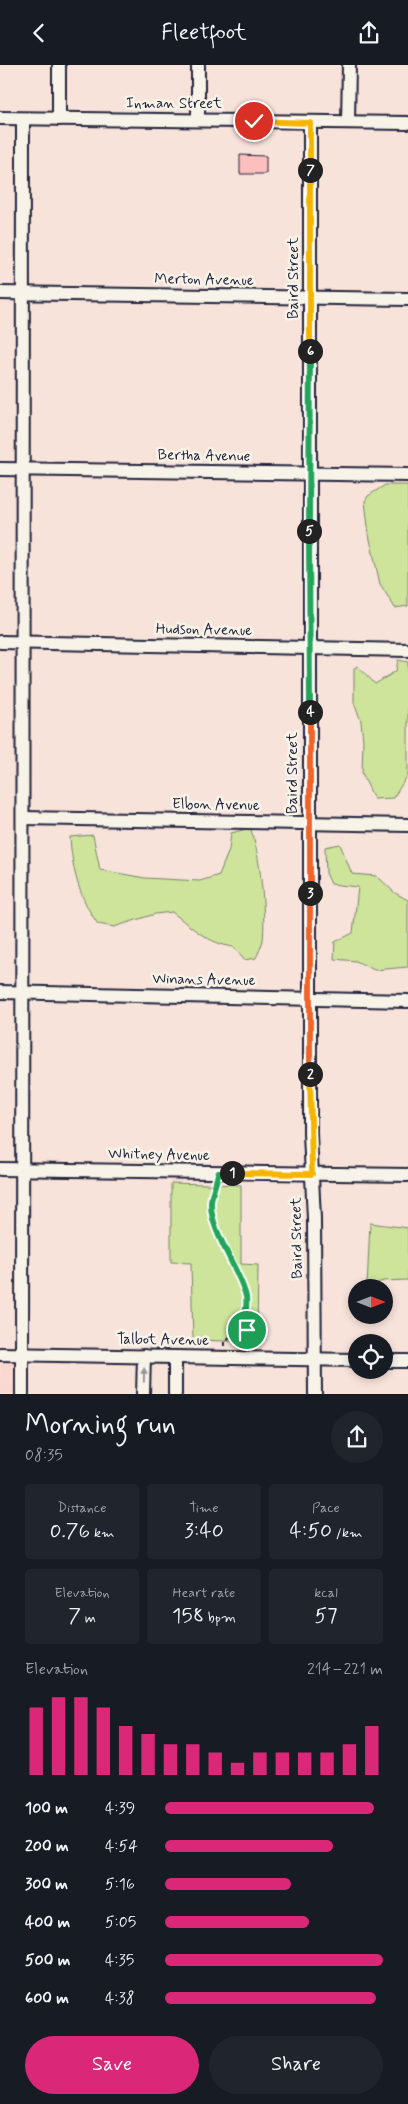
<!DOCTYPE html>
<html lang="en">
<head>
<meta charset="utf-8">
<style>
	:root { --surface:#171b24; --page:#20242c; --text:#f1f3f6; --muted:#9ea1a6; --accent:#db2777 }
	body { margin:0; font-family:Mynerve,sans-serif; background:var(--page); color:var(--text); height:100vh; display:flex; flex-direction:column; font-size:19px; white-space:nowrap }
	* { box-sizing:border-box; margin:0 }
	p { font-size:16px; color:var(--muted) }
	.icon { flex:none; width:28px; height:28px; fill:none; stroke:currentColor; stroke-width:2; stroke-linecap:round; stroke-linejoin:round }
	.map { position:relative; height:1329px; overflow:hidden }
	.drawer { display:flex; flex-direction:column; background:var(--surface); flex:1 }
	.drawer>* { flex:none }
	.needle { width:32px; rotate:90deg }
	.buttons { position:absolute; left:348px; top:1214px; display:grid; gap:10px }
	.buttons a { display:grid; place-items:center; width:45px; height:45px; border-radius:50%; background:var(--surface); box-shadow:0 2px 8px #0003; font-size:25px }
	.pin { position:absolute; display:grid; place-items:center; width:42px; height:42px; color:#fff; margin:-21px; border:2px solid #fff; border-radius:50%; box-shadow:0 1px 5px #0007 }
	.km { position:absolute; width:25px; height:25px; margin:-12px; border-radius:50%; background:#222; color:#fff; font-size:14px; line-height:25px; text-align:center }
	.round { display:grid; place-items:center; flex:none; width:52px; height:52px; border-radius:26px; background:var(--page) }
	.head { display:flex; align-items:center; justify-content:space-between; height:85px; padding:0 25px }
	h1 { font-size:28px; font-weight:600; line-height:38px }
	.metrics { display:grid; grid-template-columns:repeat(3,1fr); gap:8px; height:85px; padding:5px 25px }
	.metrics div { display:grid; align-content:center; border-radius:5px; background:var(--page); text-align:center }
	.metrics b { font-size:21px; font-weight:600 }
	.metrics small { font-size:14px; font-weight:400 }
	.metrics p { font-size:14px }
	.chart { height:140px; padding:10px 25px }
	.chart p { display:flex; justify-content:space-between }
	.chart svg { width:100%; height:90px; margin-top:5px; stroke:var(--accent); stroke-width:6 }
	.button { display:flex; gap:10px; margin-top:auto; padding:10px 25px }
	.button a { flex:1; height:58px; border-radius:30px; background:var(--accent); color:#fff; font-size:20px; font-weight:600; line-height:58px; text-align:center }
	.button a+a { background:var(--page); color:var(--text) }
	ul { padding:0 25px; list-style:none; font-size:16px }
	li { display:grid; grid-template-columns:80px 60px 1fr; align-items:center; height:38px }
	li i { height:12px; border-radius:6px; background:var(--accent) }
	header { display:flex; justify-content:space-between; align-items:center; height:65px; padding:0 25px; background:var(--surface); font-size:22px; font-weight:600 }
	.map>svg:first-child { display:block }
	.built { fill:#f9d8d2 }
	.green { fill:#cde49a; stroke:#78836a }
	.building { fill:#fcbfbe; stroke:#22223b }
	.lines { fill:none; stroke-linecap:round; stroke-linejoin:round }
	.minor-casing { stroke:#22223b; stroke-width:16 }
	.path { stroke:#22223b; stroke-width:2; stroke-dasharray:4 4; stroke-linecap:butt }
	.minor { stroke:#f7f3e8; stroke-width:12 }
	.oneway { fill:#97959a }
	.split-1-casing { stroke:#fff; stroke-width:10 }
	.split-2-casing { stroke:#fff; stroke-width:10 }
	.split-3-casing { stroke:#fff; stroke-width:10 }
	.split-4-casing { stroke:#fff; stroke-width:10 }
	.split-5-casing { stroke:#fff; stroke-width:10 }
	.split-6-casing { stroke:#fff; stroke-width:10 }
	.split-7-casing { stroke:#fff; stroke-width:10 }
	.split-8-casing { stroke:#fff; stroke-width:10 }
	.split-1 { stroke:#22a559; stroke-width:6 }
	.split-2 { stroke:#f5b400; stroke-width:6 }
	.split-3 { stroke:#f0652b; stroke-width:6 }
	.split-4 { stroke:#f0652b; stroke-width:6 }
	.split-5 { stroke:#22a559; stroke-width:6 }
	.split-6 { stroke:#22a559; stroke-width:6 }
	.split-7 { stroke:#f5b400; stroke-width:6 }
	.split-8 { stroke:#f5b400; stroke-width:6 }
	.labels { text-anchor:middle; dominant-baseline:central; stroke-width:5; stroke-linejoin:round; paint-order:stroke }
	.street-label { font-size:15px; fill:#22223b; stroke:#f7f3e8 }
</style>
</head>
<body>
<header><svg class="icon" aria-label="back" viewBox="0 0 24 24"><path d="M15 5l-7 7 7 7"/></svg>Fleetfoot<svg class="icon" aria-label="share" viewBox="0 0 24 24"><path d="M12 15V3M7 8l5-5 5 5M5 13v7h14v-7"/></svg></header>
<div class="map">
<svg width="408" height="1329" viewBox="0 0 408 1329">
	<rect width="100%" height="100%" fill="#f8e3db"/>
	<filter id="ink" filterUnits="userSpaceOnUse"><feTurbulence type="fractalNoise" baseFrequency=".02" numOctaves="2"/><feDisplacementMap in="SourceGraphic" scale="10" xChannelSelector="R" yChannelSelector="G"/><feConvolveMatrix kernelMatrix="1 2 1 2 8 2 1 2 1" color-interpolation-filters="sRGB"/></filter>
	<g filter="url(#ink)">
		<polygon class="built" points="0,1293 20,1293 19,1329 0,1329"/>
		<g class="green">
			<polygon points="385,420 408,420 408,541 395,543 380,519 369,470 365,436 368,431"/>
			<polygon points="398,595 408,597 408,710 393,733 374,734 362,708 363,676 361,656 354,638 354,603 358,601 375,619 396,606"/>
			<path d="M 250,763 C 260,783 266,852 263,875 C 262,881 258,888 256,893 L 244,895 L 234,882 C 209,879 191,862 172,847 L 155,849 L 114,862 L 98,859 C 79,833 72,804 70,772 L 93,770 L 100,805 L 145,813 L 200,816 L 219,810 L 229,785 L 231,768 Z"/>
			<polygon points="340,779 352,809 377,811 395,828 408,835 408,902 374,905 356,896 334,894 335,877 353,868 358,822 331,819 326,808 325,782"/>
			<polygon points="171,1118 241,1120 241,1199 258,1200 257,1277 193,1275 191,1198 171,1197"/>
			<polygon points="370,1158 408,1163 408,1215 383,1216 367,1222"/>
		</g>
		<polygon class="building" points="240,90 266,91 266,109 240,109"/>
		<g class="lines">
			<defs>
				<g id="minor">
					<polyline points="0,53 408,58"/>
					<polyline points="59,54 59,0"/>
					<polyline points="198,55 198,0"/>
					<polyline points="348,57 349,0"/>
					<polyline points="310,58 310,1069 314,1154 315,1329"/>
					<polyline points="0,228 408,234"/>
					<polyline points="0,404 408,410"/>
					<polyline points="0,577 408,585"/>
					<polyline points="23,753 408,760"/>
					<polyline points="0,927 408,936"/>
					<polyline points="0,1104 408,1110"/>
					<polyline points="0,1289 356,1295"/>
					<polyline points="384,1296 408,1296"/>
					<polyline points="22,1329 23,54"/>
					<polyline points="143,1329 144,1291"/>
					<polyline points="175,1329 175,1292"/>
				</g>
			</defs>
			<use href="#minor" class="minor-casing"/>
			<g class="path">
				<polyline points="216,1120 211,1136 211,1149 234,1207 246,1229 244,1260 252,1282"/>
				<polyline points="224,1281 224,1277 244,1260"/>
			</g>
			<use href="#minor" class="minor"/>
		</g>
		<defs><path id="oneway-solid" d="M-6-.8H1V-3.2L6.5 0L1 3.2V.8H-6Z" transform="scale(1.25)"/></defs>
		<use class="oneway" href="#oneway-solid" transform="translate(144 1310) rotate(-89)"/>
	</g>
	<g class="lines" filter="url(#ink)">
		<defs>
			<path id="split-1" d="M 232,1108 L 218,1108 C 217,1118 211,1128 211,1138 C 210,1165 237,1201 245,1228 C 250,1240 241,1253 247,1265"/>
			<polyline id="split-2" points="232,1108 312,1109 310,1009"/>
			<polyline id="split-3" points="310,1009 310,828"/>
			<polyline id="split-4" points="310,647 310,828"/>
			<polyline id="split-5" points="309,466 310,647"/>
			<polyline id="split-6" points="309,466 310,286"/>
			<polyline id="split-7" points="310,286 310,105"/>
			<polyline id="split-8" points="254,56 310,58 310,105"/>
		</defs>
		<use href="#split-1" class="split-1-casing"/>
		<use href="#split-2" class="split-2-casing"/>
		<use href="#split-3" class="split-3-casing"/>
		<use href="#split-4" class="split-4-casing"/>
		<use href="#split-5" class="split-5-casing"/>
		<use href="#split-6" class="split-6-casing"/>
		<use href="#split-7" class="split-7-casing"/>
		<use href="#split-8" class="split-8-casing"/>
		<use href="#split-1" class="split-1"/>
		<use href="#split-2" class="split-2"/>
		<use href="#split-3" class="split-3"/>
		<use href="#split-4" class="split-4"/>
		<use href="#split-5" class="split-5"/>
		<use href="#split-6" class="split-6"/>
		<use href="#split-7" class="split-7"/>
		<use href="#split-8" class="split-8"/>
	</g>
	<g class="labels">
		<g class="street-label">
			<text x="174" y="39">Inman Street</text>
			<text transform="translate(294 213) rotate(-90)">Baird Street</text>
			<text transform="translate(204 215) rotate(1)">Merton Avenue</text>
			<text transform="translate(204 391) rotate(1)">Bertha Avenue</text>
			<text transform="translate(204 565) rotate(1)">Hudson Avenue</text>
			<text transform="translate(293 708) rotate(-90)">Baird Street</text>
			<text transform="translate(216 740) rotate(1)">Elbon Avenue</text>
			<text transform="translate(204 915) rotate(1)">Winans Avenue</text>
			<text transform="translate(159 1090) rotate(1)">Whitney Avenue</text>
			<text transform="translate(297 1173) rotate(-91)">Baird Street</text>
			<text transform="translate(163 1275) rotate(1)">Talbot Avenue</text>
		</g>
	</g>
</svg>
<div class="buttons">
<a><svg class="needle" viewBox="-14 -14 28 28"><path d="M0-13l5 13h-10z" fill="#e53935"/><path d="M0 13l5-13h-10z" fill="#9ea1a6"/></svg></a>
<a><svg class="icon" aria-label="locate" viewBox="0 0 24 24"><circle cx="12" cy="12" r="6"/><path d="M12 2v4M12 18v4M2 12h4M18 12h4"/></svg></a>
</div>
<div class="pin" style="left:247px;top:1265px;background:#1e9e55"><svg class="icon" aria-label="arrive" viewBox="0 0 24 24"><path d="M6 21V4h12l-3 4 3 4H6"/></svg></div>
<div class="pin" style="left:254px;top:56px;background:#d93025"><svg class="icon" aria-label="check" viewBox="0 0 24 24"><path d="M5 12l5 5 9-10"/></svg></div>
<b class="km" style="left:232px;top:1108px">1</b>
<b class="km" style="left:310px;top:1009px">2</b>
<b class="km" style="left:310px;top:828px">3</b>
<b class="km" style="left:310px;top:647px">4</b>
<b class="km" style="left:309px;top:466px">5</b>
<b class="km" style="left:310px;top:286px">6</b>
<b class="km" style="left:310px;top:105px">7</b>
</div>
<section class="drawer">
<div class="head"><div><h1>Morning run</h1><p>08:35</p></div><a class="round"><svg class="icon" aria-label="share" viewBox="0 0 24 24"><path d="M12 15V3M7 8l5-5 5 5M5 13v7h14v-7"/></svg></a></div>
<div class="metrics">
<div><p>Distance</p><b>0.76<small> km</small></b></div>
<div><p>Time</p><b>3:40</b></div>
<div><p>Pace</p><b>4:50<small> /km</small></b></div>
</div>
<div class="metrics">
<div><p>Elevation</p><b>7<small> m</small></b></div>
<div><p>Heart rate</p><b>158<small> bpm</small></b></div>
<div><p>kcal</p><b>57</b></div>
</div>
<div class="chart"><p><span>Elevation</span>214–221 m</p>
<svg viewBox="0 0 160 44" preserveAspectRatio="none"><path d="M5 44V11M15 44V6M25 44V6M35 44V11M45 44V20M55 44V24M65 44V29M75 44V29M85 44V33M95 44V38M105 44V33M115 44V33M125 44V33M135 44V33M145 44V29M155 44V20"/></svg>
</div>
<ul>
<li><b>100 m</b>4:39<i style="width:96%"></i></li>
<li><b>200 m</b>4:54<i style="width:77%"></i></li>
<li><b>300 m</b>5:16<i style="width:58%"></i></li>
<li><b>400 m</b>5:05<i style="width:66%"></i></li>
<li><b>500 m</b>4:35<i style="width:100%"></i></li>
<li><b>600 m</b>4:38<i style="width:97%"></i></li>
</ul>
<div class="button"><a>Save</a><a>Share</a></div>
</section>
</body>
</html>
